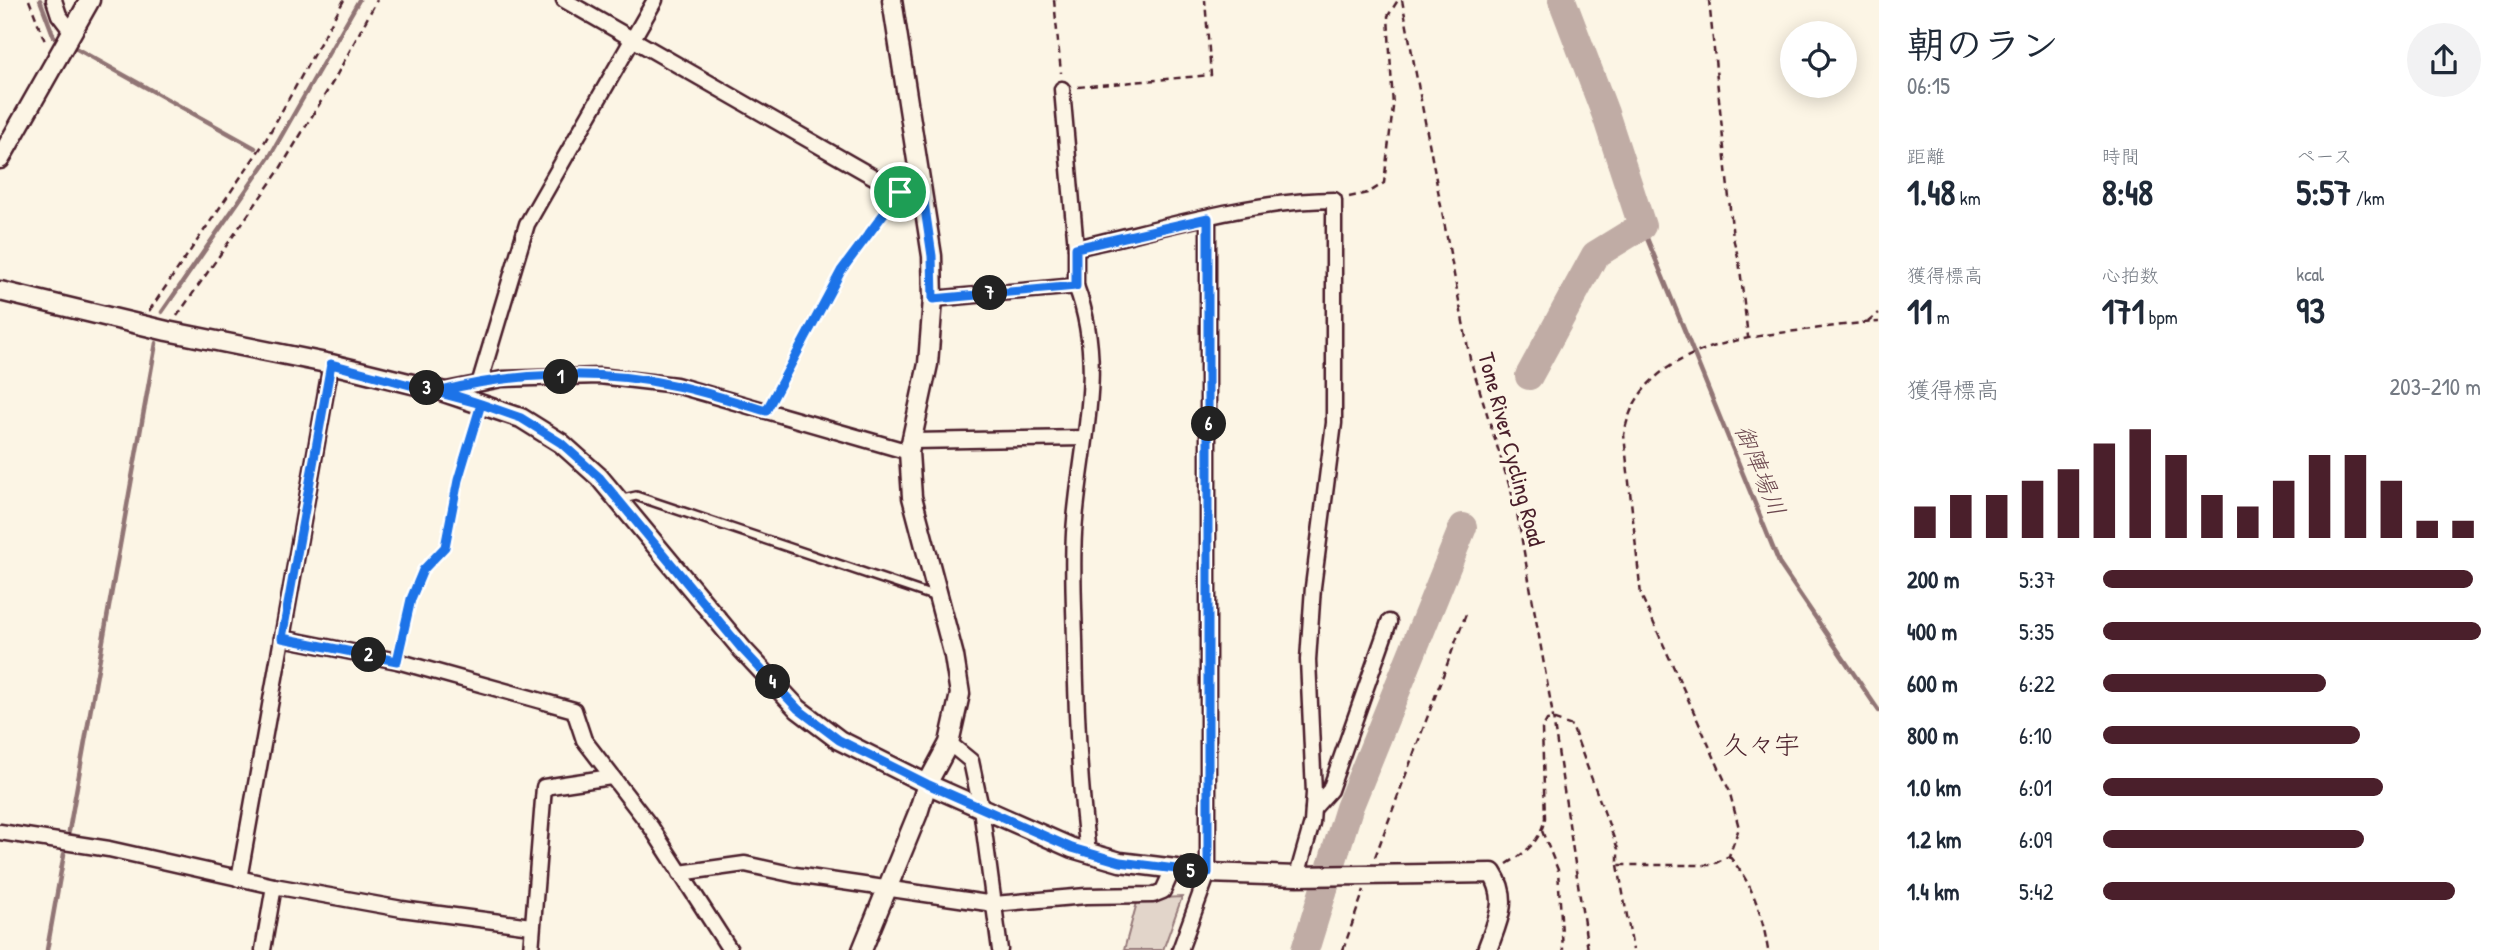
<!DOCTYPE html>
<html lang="ja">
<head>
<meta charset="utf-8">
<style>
	:root { --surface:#fff; --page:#f2f2f3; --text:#1f2937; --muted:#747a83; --accent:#4a1f2b }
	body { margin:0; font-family:"Patrick Hand","Klee One",sans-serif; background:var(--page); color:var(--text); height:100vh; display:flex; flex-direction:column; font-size:26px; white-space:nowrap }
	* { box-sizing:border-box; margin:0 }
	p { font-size:23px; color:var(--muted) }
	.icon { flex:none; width:38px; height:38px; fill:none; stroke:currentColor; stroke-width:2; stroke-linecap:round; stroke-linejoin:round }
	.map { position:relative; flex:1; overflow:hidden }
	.panel { display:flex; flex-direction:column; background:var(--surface); width:630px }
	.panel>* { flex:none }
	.buttons { position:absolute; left:1780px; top:21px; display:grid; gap:14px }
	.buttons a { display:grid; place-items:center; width:77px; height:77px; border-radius:50%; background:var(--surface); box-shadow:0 4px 18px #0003; font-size:35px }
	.pin { position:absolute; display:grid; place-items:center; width:60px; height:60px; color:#fff; margin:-30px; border:4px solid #fff; border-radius:50%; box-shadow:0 2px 7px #0007 }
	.km { position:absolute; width:35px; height:35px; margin:-18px; border-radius:50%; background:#222; color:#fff; font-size:19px; line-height:35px; text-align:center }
	.round { display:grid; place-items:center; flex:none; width:74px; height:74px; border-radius:37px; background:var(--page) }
	.headline { display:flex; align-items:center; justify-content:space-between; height:119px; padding:0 28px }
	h1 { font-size:38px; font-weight:700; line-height:52px }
	.metrics { display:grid; grid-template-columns:repeat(3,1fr); gap:10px; height:119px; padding:7px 28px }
	.metrics div { display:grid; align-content:center }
	.metrics b { font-size:35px; font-weight:700 }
	.metrics small { font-size:19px; font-weight:400 }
	.metrics p { font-size:19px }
	.chart { height:196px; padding:14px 28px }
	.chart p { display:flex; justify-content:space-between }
	.chart svg { width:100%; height:126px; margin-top:7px; stroke:var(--accent); stroke-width:6 }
	ul { padding:0 28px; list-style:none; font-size:23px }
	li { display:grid; grid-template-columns:112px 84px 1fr; align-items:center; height:52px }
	li i { height:18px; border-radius:9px; background:var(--accent) }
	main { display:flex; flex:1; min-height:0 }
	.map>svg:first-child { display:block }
	.green { fill:#e2d5ca; stroke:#967a7a; stroke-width:2 }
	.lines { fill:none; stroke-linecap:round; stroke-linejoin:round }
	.stream { stroke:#917474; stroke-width:4.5 }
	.river { stroke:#c0aca5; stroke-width:28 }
	.service-casing { stroke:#4a1f2b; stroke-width:12 }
	.minor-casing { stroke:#4a1f2b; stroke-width:19 }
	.tertiary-casing { stroke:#4a1f2b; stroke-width:23 }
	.path { stroke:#4a1f2b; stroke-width:2.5; stroke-dasharray:7 5; stroke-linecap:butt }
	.service { stroke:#fcf5e5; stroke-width:7 }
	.minor { stroke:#fcf5e5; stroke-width:14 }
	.tertiary { stroke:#fcf5e5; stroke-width:18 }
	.route-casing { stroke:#fff; stroke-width:14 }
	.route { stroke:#1a73e8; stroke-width:9 }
	.labels { text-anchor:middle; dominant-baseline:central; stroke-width:7; stroke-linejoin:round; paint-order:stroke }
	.street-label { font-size:23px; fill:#4a1f2b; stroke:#fcf5e5 }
	.water-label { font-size:24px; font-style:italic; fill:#6d4950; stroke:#fcf5e5 }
	.quarter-label { font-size:26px; fill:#4a1f2b; stroke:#fcf5e5 }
</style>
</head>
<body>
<main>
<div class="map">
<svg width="1879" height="950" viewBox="0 0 1879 950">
	<rect width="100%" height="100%" fill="#fcf5e5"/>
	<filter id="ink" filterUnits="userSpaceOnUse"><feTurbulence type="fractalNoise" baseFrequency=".0143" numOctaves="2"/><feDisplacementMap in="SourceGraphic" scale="14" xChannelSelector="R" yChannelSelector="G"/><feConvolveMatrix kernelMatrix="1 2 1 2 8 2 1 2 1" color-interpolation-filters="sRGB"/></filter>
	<g filter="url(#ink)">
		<polygon class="green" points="1182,897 1163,950 1124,950 1138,899"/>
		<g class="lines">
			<g class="stream">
				<polyline points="40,0 54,37"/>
				<polyline points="77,49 255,148"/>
				<polyline points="1642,226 1780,565 1879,711"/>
				<polyline points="162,312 270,156 359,0"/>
				<polyline points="69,831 156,343"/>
				<polyline points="47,950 64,854"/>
			</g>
			<g class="river">
				<polyline points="1529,376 1595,255 1642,226 1605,113 1562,0"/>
				<polyline points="1305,950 1349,808 1463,527"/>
			</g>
			<defs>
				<polyline id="service" points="618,500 636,496 936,597"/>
				<g id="minor">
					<polyline points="54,0 59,15 72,32"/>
					<polyline points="564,0 900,192 923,195"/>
					<path d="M 1076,248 C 1155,230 1254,200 1334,200 L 1334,423 L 1313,587 L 1308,660 L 1314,793 L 1312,823 L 1297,876"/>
					<path d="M 1076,286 C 1108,369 1079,448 1074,533 C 1072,568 1074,604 1075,640 C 1076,711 1079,782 1088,853"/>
					<polyline points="933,299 1076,286 1076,248 1062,89"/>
					<polyline points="480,381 527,224 655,0"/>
					<polyline points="441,391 502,379 599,376 676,385 909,452"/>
					<polyline points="912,441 1085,438"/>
					<polyline points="282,638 397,661 574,710 584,740 651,827 730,950"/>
					<polyline points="949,743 971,761 981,808 1000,950"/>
					<polyline points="1313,809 1330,790 1389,622"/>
					<polyline points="0,832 109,849 274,886 402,909 531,926"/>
					<polyline points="680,873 745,864 795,875 994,904 1086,896 1153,895 1163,891 1173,869"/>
					<polyline points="239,879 331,364"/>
					<polyline points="263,950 274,886"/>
					<polyline points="531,950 544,787 611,777"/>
					<polyline points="1180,950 1208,873 1208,217"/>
				</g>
				<g id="tertiary">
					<polyline points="0,159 90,0"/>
					<path d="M 0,291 L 167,331 L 331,364 L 441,391 L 521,418 L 561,443 L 599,477 L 742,649 L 798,709 L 839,740 L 927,784 L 1072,848 L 1120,862 L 1208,873 L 1297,876 L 1492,873 C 1510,900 1497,922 1487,950"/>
					<polyline points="862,950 918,813 927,784 949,743 960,694 954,656 912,497 909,452 928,364 933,299 932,256 892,0"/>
				</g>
			</defs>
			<use href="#service" class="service-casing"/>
			<use href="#minor" class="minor-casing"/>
			<use href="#tertiary" class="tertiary-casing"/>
			<g class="path">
				<polyline points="29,0 46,44"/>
				<polyline points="1054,0 1061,73"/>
				<polyline points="1402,0 1470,359 1516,507 1551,704 1588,950"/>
				<polyline points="1709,0 1733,238 1739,260 1748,337"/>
				<polyline points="1078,87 1211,75 1205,0"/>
				<polyline points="1349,197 1368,193 1384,183 1393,107 1388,16 1398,0"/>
				<polyline points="149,311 264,143 344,0"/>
				<polyline points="177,316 278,172 334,80 377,0"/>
				<polyline points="1868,322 1879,313"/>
				<polyline points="773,397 841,271 892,203"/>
				<polyline points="401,648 411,599 423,570 445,547 458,480 476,418"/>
				<polyline points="1542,831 1558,870 1563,950"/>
				<path d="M 1729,856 C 1753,884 1762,914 1768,950"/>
				<polyline points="1375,857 1466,614"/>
				<path d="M 1507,864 C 1527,852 1540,841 1545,818 L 1542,729 L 1547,720 L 1552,719 L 1572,726 L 1618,849 L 1618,865 L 1712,865 L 1729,856 L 1739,828 L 1729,790 L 1641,595 L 1624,435 C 1638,351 1735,338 1804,330 C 1829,327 1854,323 1879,322"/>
				<polyline points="1618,865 1633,950"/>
				<polyline points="1343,950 1364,890"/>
			</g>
			<use href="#service" class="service"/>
			<use href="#minor" class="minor"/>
			<use href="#tertiary" class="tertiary"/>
		</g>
	</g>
	<g class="lines" filter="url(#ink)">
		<defs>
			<path id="route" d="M 900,192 L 841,271 L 766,411 C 736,402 707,392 677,386 C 601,369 515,372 441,391 L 481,404 L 458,480 L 445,547 L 423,570 L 411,599 L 397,661 L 282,638 L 331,364 L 481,404 L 521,418 L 561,443 L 599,477 L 742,649 L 798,709 L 839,740 L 927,784 L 1072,848 L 1120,862 L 1208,873 L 1208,218 L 1076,248 L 1076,286 L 933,299 L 932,256 L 923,195 L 900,192"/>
		</defs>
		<use href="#route" class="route-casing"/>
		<use href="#route" class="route"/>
	</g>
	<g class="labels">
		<g class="street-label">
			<text transform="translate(1512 449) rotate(75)">Tone River Cycling Road</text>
		</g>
		<g class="water-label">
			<text transform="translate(1761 470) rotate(68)">御陣場川</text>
		</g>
		<g class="quarter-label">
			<text x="1761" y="744">久々宇</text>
		</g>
	</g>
</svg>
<div class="buttons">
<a><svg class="icon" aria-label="locate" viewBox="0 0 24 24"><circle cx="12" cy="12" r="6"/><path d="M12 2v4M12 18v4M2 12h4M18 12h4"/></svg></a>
</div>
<div class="pin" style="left:900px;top:192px;background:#1e9e55"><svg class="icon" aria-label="arrive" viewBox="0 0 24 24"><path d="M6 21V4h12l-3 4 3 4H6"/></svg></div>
<b class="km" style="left:561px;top:377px">1</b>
<b class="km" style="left:369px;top:655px">2</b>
<b class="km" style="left:427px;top:388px">3</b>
<b class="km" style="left:773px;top:682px">4</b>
<b class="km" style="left:1191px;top:871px">5</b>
<b class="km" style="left:1209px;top:424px">6</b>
<b class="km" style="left:990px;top:293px">7</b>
</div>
<section class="panel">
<div class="headline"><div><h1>朝のラン</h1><p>06:15</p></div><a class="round"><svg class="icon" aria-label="share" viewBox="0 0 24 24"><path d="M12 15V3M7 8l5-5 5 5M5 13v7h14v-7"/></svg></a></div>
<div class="metrics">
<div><p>距離</p><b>1.48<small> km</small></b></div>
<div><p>時間</p><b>8:48</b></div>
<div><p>ペース</p><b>5:57<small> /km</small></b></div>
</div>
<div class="metrics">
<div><p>獲得標高</p><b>11<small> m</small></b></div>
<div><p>心拍数</p><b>171<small> bpm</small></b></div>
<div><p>kcal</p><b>93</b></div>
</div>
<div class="chart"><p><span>獲得標高</span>203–210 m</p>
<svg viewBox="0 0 160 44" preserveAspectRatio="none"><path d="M5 44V33M15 44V29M25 44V29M35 44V24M45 44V20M55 44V11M65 44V6M75 44V15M85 44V29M95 44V33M105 44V24M115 44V15M125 44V15M135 44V24M145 44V38M155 44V38"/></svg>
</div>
<ul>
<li><b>200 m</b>5:37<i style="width:98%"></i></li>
<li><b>400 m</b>5:35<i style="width:100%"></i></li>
<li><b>600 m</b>6:22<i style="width:59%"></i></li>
<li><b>800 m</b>6:10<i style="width:68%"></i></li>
<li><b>1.0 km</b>6:01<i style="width:74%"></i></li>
<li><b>1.2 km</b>6:09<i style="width:69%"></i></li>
<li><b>1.4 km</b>5:42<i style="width:93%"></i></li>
</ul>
</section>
</main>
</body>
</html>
